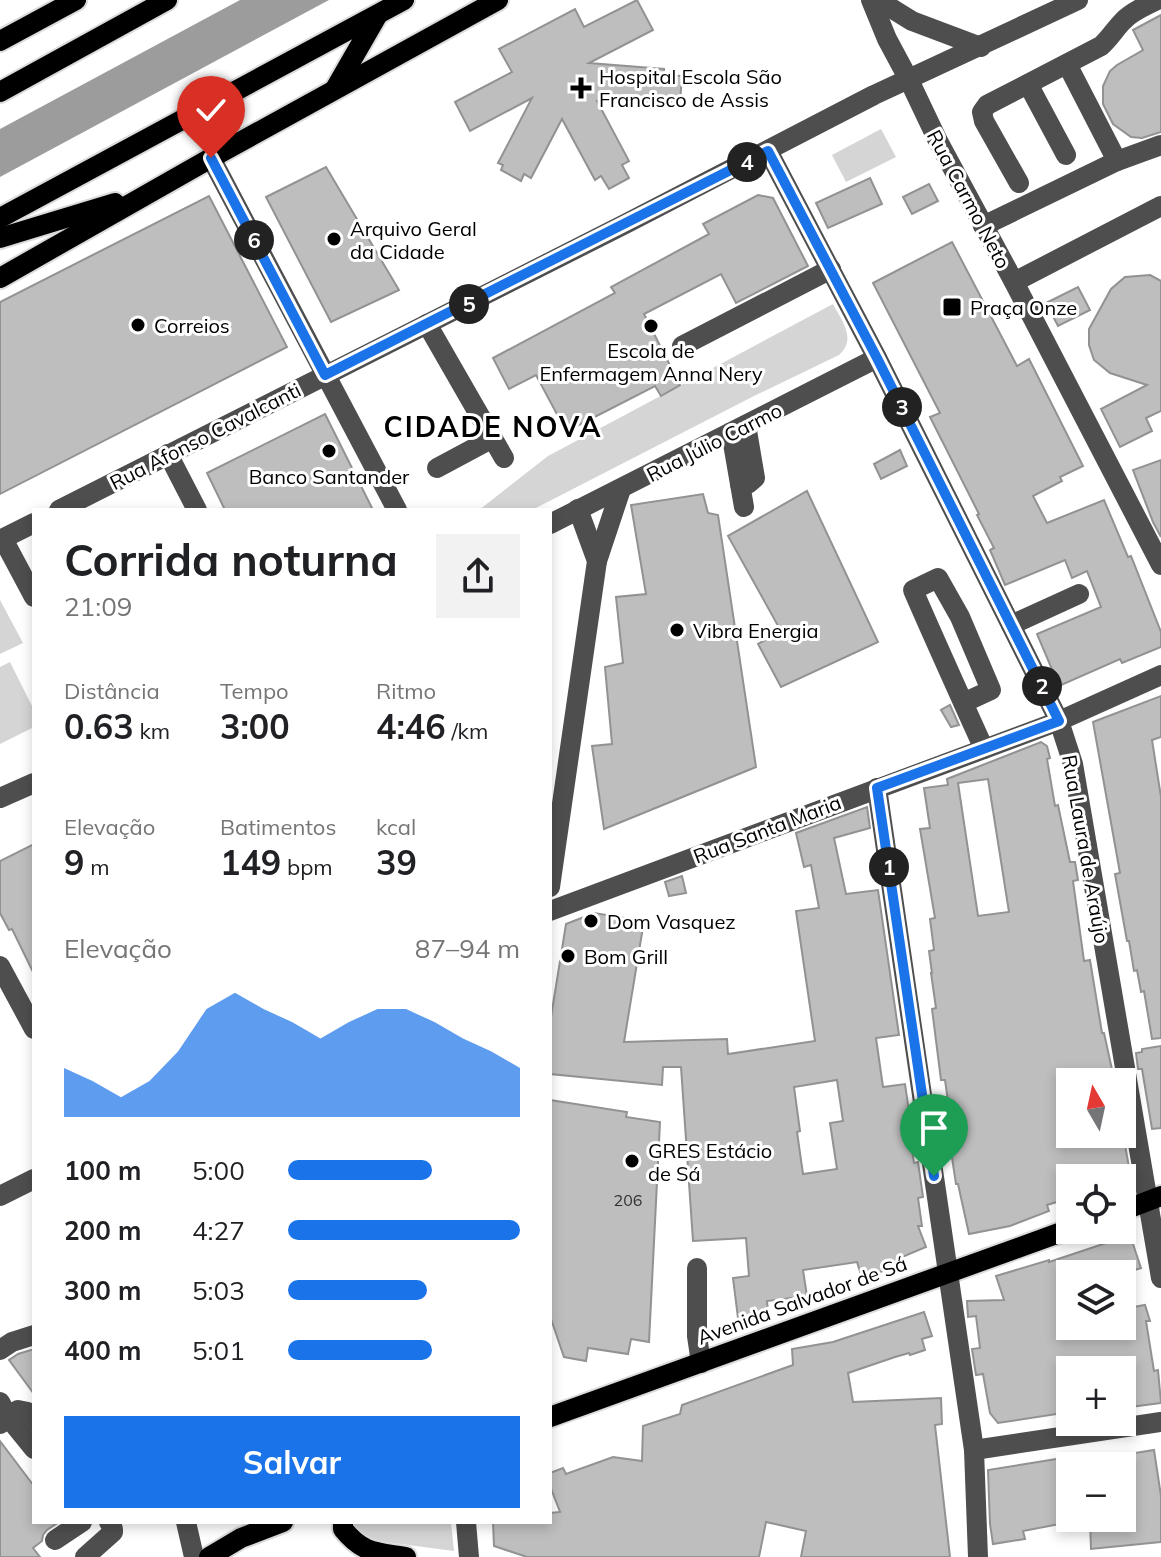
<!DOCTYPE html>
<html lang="pt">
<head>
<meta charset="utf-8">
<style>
	:root { --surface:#fff; --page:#f2f2f2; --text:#202124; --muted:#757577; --accent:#1a73e8 }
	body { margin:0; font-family:Mulish,sans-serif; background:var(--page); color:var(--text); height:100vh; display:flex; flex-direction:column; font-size:30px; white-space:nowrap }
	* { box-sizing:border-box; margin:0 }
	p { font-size:26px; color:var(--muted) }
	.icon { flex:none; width:44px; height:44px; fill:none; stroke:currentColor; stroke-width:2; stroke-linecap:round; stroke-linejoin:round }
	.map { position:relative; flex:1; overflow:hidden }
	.drawer { position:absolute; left:32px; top:508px; width:520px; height:1016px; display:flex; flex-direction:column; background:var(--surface); border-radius:0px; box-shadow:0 4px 12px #0003 }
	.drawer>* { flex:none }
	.needle { width:52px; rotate:351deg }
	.tools { position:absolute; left:1056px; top:1068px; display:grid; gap:16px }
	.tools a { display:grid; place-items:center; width:80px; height:80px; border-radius:0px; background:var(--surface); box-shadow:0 4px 12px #0003; font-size:40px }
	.pin { position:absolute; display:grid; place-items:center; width:68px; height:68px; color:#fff; margin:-82px -34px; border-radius:50% 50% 50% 0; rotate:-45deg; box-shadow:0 0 8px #0007 }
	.pin .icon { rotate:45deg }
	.km { position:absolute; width:40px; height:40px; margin:-20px; border-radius:50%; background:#222; color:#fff; font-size:22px; line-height:40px; text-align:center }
	.round { display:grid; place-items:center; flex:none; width:84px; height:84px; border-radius:0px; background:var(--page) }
	.overview { display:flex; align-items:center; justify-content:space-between; height:136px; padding:0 32px }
	h1 { font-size:44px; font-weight:700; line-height:60px }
	.stats { display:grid; grid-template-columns:repeat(3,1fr); gap:12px; height:136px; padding:8px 32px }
	.stats div { display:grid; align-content:center }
	.stats b { font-size:34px; font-weight:700 }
	.stats small { font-size:22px; font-weight:400 }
	.stats p { font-size:22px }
	.chart { height:224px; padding:16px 32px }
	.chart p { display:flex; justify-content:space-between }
	.chart svg { width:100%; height:144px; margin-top:8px; fill:var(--accent); opacity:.7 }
	.action { display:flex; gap:16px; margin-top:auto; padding:16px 32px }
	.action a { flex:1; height:92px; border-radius:0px; background:var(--accent); color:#fff; font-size:32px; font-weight:700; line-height:92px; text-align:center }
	ul { padding:0 32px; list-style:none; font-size:26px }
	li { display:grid; grid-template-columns:128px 96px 1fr; align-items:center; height:60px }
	li i { height:20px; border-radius:10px; background:var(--accent) }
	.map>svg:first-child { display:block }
	.green { fill:#d5d5d5 }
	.water { fill:#9c9c9c }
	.building { fill:#bebebe; stroke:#929292; stroke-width:2; fill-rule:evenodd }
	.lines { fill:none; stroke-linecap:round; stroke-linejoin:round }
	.major-casing { stroke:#dbdbdb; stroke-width:24 }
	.minor { stroke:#4e4e4e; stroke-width:20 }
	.major { stroke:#000; stroke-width:20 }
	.route-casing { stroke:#fff; stroke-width:16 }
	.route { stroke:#1a73e8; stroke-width:10 }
	.poi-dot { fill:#000; stroke:#fff; stroke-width:3 }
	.labels { text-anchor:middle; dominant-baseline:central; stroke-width:6; stroke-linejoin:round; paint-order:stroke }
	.number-label { font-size:16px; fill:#303030 }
	.poi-label { font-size:20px; fill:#000; stroke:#fff; text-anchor:start }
	.street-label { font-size:20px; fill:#000; stroke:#fff }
	.district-label { font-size:28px; font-weight:bold; letter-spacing:2px; fill:#000; stroke:#fff }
</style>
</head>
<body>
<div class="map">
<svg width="1161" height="1557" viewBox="0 0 1161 1557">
	<rect width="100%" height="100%" fill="#fff"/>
	<g class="green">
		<polygon points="881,129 896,157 846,182 832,155"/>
		<path d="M 833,304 C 842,321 857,339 839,355 L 754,396 L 532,510 L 479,510 L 548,456 Z"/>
		<polygon points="0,600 23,643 0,654"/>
		<polygon points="10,662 34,710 34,727 0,744 0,667"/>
		<polygon points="350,1522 451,1522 454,1551 363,1539"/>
	</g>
	<polygon class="water" points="240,0 329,0 0,177 0,129"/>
	<g class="building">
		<polygon points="637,0 653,30 589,63 664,69 664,75 682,76 680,102 663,101 663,106 597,101 629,161 622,165 629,178 609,189 601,176 595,180 562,119 531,178 524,174 521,181 501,170 503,165 498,163 532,98 470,131 455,102 512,72 499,49 575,9 584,27"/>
		<polygon points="1161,15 1161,132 1142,138 1131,137 1113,124 1103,104 1103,86 1110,71 1117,65 1143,50 1133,30"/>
		<polygon points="326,167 399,290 331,322 266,197"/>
		<polygon points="870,178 882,204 828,228 816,203"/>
		<polygon points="929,184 938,201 912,214 903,197"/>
		<polygon points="758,195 773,198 808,266 736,303 721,274 644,314 680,385 661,396 655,386 575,427 559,418 536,375 509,389 493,358 615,293 611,287 709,234 703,224"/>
		<polygon points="209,196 287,347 0,494 0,302"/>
		<polygon points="952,242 1017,366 1029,359 1083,466 1060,477 1062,481 1033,496 1047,523 1104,500 1128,557 1131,556 1161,632 1161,647 1122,663 1120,659 1059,686 1037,634 1101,607 1087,571 1072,578 1065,560 1005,585 990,550 994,548 977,515 979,514 930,417 940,413 873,283"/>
		<polygon points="1150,275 1161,281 1161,411 1146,418 1152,431 1120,447 1101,409 1147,385 1110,373 1094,360 1089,345 1089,329 1111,289 1125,277"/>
		<polygon points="1078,287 1090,310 1058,326 1046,303"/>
		<polygon points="325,414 373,510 225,510 207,473"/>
		<polygon points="900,450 907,466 881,479 874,464"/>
		<polygon points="1161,460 1161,537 1153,522 1133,470"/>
		<polygon points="807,491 878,642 781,687 758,644 781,631 728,536"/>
		<polygon points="703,494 708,513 718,515 756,767 604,829 592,746 612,744 605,667 623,663 616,597 646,594 631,505"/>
		<polygon points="1161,696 1161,737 1152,740 1161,797 1161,1038 1152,1039 1144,991 1141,992 1137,970 1134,971 1129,941 1127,941 1115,874 1120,873 1093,722"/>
		<polygon points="950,705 959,725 951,727 941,710"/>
		<path d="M 1041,742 L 1047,746 L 1050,758 L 1047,759 L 1055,806 L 1058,805 L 1070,862 L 1075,862 L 1078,880 L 1073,881 L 1084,961 L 1090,960 L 1102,1033 L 1104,1033 L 1113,1074 L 1108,1074 L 1109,1082 L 1070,1082 L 1070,1138 L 1094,1134 L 1123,1134 L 1131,1178 L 1070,1178 L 1070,1198 L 1047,1205 L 1049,1211 L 1010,1226 L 969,1234 L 958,1184 L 956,1184 L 951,1151 L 955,1150 L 945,1080 L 941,1080 L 932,1009 L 936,1008 L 931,973 L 932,973 L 929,951 L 934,950 L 930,919 L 935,918 L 920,829 L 930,828 L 924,788 L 948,785 L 947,779 ZM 988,779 L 1009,912 L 978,916 L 958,783 Z"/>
		<path d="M 867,807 L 870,828 L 834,838 L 846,894 L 878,890 L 899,1035 L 876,1038 L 883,1087 L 905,1084 L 910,1118 L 907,1119 L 914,1163 L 918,1162 L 923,1197 L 918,1198 L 922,1226 L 918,1226 L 926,1247 L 902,1257 L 904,1264 L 862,1278 L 857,1262 L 803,1270 L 807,1296 L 767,1301 L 769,1322 L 739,1326 L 733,1278 L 749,1276 L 746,1238 L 693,1241 L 681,1067 L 663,1067 L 662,1085 L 550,1074 L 550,1023 L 566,924 L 594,913 L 644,921 L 624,1042 L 727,1039 L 728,1054 L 815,1041 L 796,911 L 819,908 L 811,865 L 804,867 L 796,833 ZM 837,1080 L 843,1121 L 830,1123 L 837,1169 L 803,1174 L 797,1132 L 800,1131 L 794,1087 Z"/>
		<polygon points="34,844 34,974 12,929 9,930 0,913 0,861"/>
		<polygon points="682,876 686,893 669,896 665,882"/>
		<polygon points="1161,1046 1161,1128 1152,1129 1142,1069 1138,1069 1136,1053 1142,1052 1142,1049"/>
		<polygon points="550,1100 627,1112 626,1117 660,1122 649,1342 631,1339 628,1354 588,1348 586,1361 564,1357 550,1316"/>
		<polygon points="1130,1235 1141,1268 1123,1274 1070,1274 1070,1326 1122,1326 1122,1309 1145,1305 1150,1321 1146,1321 1154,1371 1158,1370 1161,1403 1122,1408 1122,1370 1063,1370 1070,1412 998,1423 990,1413 983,1374 976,1375 972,1349 980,1348 976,1316 968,1317 967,1301 1004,1300 996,1276 1049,1260 1049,1262"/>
		<polygon points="924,1312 932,1336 922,1339 925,1350 910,1355 909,1353 895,1357 848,1373 853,1402 941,1398 942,1424 935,1425 950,1557 801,1557 806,1531 766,1522 759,1557 527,1557 494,1546 493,1522 550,1522 550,1513 560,1512 550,1486 550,1473 563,1468 566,1474 613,1457 642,1461 643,1426 680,1414 682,1405 793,1365 792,1349 833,1342"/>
		<polygon points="34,1349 34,1394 9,1360 18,1354"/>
		<polygon points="0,1441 34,1486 34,1522 59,1522 47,1530 43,1535 42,1541 33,1548 40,1557 0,1557"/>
		<polygon points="1154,1450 1161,1496 1161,1542 1091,1549 1090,1520 1122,1518 1122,1455"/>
		<polygon points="1063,1458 1070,1502 1070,1522 1023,1531 1025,1539 993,1544 990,1524 988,1470"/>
	</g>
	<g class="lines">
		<defs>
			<g id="major">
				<polyline points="0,41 76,0"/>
				<polyline points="335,89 377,16"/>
				<polyline points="0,92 167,0"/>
				<polyline points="0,218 404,0"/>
				<polyline points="0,238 115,203"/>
				<polyline points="0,278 211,158 498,0"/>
				<polyline points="1122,1211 1161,1196"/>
				<polyline points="550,1417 1070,1229"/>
				<path d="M 343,1522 L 343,1529 C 363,1554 377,1552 406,1557"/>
				<polyline points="209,1557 241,1538 283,1522"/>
			</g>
		</defs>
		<use href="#major" class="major-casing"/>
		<g class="minor">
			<polyline points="871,0 887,39 909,80 938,141 1014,282 1161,565"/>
			<polyline points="878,0 912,21 981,47"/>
			<polyline points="1028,84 1066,155"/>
			<polyline points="768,151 877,358 1059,721 1073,764 1161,1278"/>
			<polyline points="211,158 397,510"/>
			<polyline points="1117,161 1161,145"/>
			<path d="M 1019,183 L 984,121 L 982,112 L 987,105 L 1101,46 C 1110,38 1115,29 1123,21 C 1132,11 1146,6 1157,0"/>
			<polyline points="983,226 1117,161 1067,64"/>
			<polyline points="1014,282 1161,206"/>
			<polyline points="427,324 504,458"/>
			<polyline points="682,346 831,269"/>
			<polyline points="731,432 744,507"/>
			<polyline points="168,454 197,510"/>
			<polyline points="437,468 493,438"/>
			<polyline points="740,484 748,484 755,478 746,425"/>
			<polyline points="59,510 627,223 874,95 1078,0"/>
			<polyline points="550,524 877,358"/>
			<polyline points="3,539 34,597"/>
			<polyline points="0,540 34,523"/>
			<polyline points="597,561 621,489"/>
			<polyline points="1011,625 1079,594"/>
			<path d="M 963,703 L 991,690 L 960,617 L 938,578 L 913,590 C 936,643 960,696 984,749"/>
			<polyline points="877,788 974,1450 978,1557"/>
			<polyline points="0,798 34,783"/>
			<polyline points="550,887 597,561 578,509"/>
			<polyline points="550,911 1059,721 1161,675"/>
			<polyline points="0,966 34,1029"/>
			<polyline points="0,1196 34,1179"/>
			<polyline points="697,1268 697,1336 701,1363"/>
			<polyline points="0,1350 12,1342 34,1335"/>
			<polyline points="0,1402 8,1417 34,1449"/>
			<polyline points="0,1424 18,1410 28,1412 34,1421"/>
			<polyline points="974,1450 1161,1422"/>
			<polyline points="186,1522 194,1557"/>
			<polyline points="466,1522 469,1557"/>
			<polyline points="55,1540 82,1522"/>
			<polyline points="85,1557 113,1532 113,1529 109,1522"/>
		</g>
		<use href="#major" class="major"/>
	</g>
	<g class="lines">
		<defs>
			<polyline id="route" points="211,158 325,375 768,151 877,358 1059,721 877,788 934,1176"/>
		</defs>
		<use href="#route" class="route-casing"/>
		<use href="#route" class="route"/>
	</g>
	<g class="poi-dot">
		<path d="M577 76h8v8h8v8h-8v8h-8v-8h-8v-8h8z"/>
		<circle cx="334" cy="239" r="8"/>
		<rect x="942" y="297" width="20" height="20" rx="4"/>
		<circle cx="138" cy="325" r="8"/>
		<circle cx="651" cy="326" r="8"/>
		<circle cx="329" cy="451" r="8"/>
		<circle cx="677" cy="630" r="8"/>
		<circle cx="591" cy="921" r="8"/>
		<circle cx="568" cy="956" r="8"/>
		<circle cx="632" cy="1161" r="8"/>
	</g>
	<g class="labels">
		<g class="number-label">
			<text x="628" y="1200">206</text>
		</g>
		<g class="poi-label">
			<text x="599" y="76">Hospital Escola São<tspan x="599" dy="23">Francisco de Assis</tspan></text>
			<text x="350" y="228">Arquivo Geral<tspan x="350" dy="23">da Cidade</tspan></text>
			<text x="970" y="307">Praça Onze</text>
			<text x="154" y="325">Correios</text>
			<text x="651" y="350" text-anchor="middle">Escola de<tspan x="651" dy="23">Enfermagem Anna Nery</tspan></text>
			<text x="329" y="476" text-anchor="middle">Banco Santander</text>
			<text x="693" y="630">Vibra Energia</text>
			<text x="607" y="921">Dom Vasquez</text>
			<text x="584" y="956">Bom Grill</text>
			<text x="648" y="1150">GRES Estácio<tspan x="648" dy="23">de Sá</tspan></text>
		</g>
		<g class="street-label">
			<text transform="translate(969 199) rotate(62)">Rua Carmo Neto</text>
			<text transform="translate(205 436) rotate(-27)">Rua Afonso Cavalcanti</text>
			<text transform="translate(714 442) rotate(-27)">Rua Júlio Carmo</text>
			<text transform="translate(767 829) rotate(-21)">Rua Santa Maria</text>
			<text transform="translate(1086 849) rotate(80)">Rua Laura de Araújo</text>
			<text transform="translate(802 1300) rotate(-20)">Avenida Salvador de Sá</text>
		</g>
		<g class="district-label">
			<text x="493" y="426">CIDADE NOVA</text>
		</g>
	</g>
</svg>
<div class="tools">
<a><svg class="needle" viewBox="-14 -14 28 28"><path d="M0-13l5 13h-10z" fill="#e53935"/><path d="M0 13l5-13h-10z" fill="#757577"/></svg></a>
<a><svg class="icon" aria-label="locate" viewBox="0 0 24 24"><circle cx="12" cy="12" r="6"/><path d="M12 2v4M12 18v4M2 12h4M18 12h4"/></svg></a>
<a><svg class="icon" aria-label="layers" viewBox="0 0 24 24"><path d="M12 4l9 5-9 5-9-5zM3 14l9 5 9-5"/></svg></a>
<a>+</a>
<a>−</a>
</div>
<div class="pin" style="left:934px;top:1176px;background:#1e9e55"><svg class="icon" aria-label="arrive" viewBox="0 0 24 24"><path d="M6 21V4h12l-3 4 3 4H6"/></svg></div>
<div class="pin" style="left:211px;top:158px;background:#d93025"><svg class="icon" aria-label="check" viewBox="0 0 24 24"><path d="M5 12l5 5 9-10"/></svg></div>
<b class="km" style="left:889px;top:867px">1</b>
<b class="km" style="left:1042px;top:686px">2</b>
<b class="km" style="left:902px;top:407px">3</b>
<b class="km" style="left:747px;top:162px">4</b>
<b class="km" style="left:469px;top:304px">5</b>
<b class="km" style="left:254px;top:240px">6</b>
<section class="drawer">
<div class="overview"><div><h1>Corrida noturna</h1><p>21:09</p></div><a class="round"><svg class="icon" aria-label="share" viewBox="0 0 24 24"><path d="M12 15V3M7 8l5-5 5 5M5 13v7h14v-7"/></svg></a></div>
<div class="stats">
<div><p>Distância</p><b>0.63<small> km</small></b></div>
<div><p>Tempo</p><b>3:00</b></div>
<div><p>Ritmo</p><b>4:46<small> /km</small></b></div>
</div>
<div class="stats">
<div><p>Elevação</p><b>9<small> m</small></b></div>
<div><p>Batimentos</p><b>149<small> bpm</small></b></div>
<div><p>kcal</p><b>39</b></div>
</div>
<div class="chart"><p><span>Elevação</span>87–94 m</p>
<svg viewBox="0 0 160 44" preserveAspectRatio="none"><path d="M0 44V29L10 33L20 38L30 33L40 24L50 11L60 6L70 11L80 15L90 20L100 15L110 11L120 11L130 15L140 20L150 24L160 29V44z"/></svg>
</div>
<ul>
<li><b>100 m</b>5:00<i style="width:62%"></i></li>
<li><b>200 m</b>4:27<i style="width:100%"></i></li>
<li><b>300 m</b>5:03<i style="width:60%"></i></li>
<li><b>400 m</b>5:01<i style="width:62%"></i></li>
</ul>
<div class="action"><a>Salvar</a></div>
</section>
</div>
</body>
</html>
